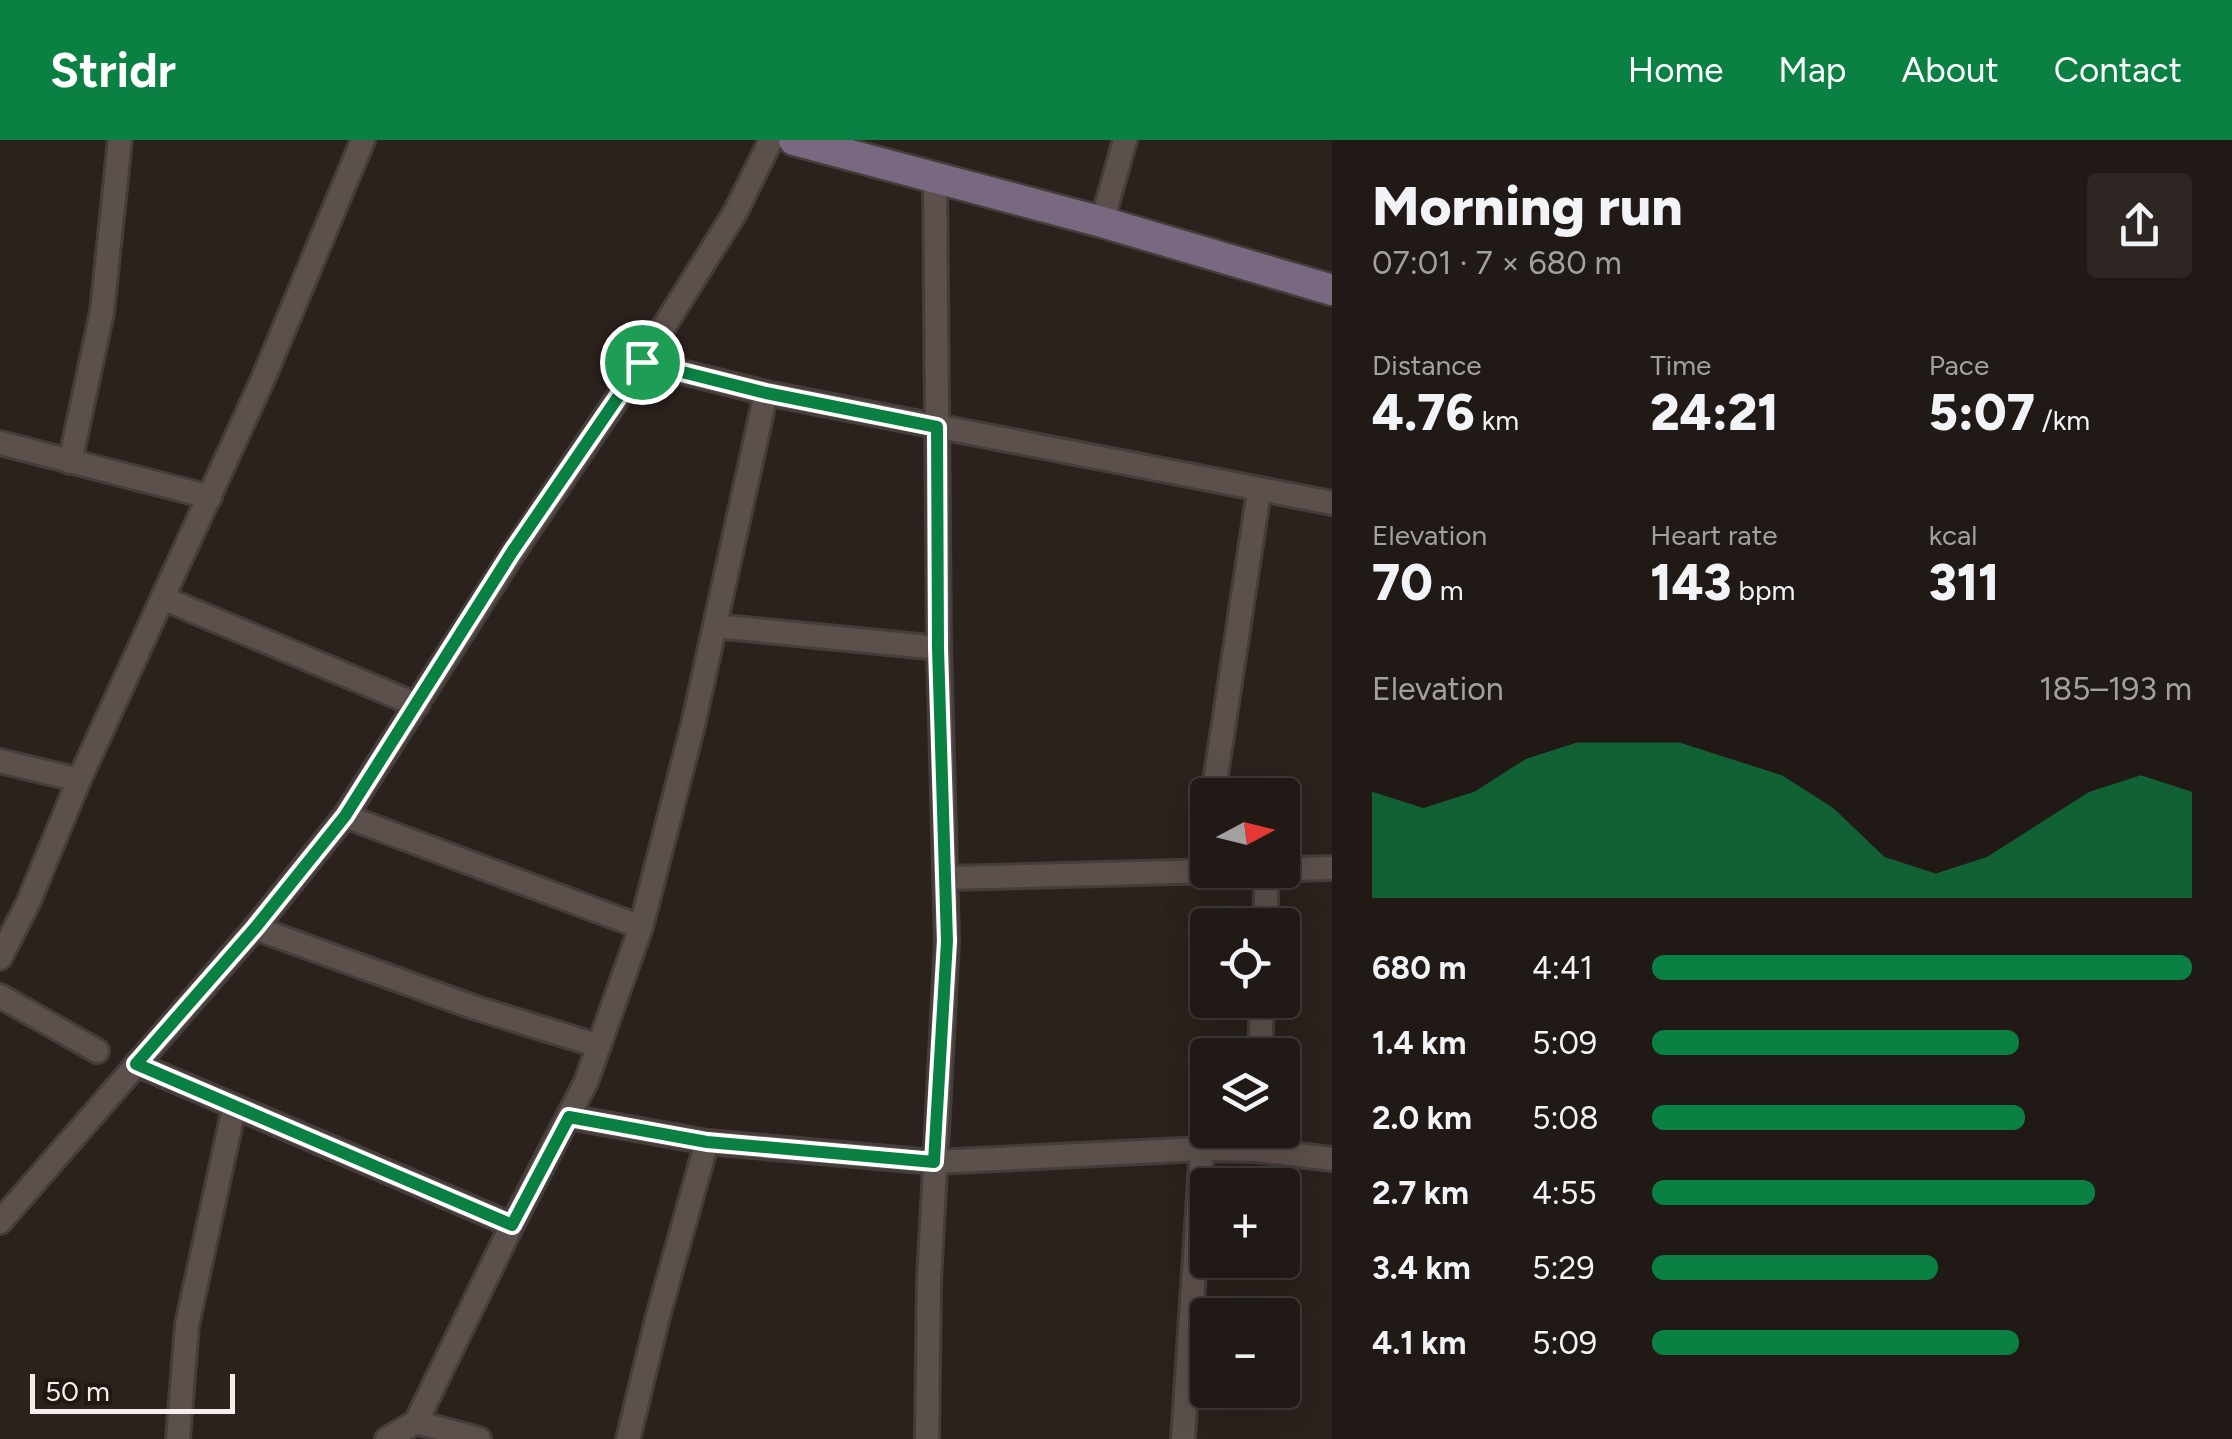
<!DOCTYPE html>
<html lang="en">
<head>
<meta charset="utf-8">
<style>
	:root { --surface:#201916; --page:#2d2623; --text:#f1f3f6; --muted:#a2a0a1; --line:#3d3835; --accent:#0b8043 }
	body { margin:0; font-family:Figtree,sans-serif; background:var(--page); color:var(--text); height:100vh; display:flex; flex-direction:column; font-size:38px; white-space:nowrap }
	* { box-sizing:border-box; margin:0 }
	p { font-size:32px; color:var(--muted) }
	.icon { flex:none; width:55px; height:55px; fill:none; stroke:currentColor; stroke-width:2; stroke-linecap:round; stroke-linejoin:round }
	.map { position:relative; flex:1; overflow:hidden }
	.sheet { display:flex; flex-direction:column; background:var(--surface); width:900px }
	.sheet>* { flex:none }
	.needle { width:65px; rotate:83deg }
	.tools { position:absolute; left:1190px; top:638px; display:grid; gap:20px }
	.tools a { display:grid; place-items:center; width:110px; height:110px; border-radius:10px; background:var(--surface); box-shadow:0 10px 40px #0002,0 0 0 2px var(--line); font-size:50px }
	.scale { position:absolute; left:30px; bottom:25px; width:205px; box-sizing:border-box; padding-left:10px; border:5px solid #f5eeeb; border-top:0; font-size:28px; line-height:35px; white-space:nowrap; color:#f5eeeb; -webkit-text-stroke:8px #211814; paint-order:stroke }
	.pin { position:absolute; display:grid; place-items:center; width:85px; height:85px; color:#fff; margin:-42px; border:5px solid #fff; border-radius:50%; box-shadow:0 2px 10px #0007 }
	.round { display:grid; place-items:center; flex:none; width:105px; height:105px; border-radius:10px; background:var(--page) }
	.headline { display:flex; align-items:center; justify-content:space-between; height:170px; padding:0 40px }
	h1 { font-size:55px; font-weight:800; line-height:75px }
	.figures { display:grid; grid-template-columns:repeat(3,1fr); gap:15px; height:170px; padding:10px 40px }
	.figures div { display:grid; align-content:center }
	.figures b { font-size:50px; font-weight:800 }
	.figures small { font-size:28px; font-weight:400 }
	.figures p { font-size:28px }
	.chart { height:280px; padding:20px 40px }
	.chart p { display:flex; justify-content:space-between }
	.chart svg { width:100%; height:180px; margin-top:10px; fill:var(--accent); opacity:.7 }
	ul { padding:0 40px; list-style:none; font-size:32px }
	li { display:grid; grid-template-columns:160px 120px 1fr; align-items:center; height:75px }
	li i { height:25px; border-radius:12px; background:var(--accent) }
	header { display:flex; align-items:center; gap:60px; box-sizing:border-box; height:140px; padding:0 50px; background:var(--accent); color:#fff }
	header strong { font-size:48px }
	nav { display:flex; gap:55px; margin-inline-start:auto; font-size:35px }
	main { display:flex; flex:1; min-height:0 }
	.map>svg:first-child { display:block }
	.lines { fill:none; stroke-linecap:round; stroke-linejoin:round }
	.street-casing { stroke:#453d3a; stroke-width:28 }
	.secondary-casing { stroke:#453d3a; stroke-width:35 }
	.street { stroke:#5c504c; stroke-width:22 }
	.secondary { stroke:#796980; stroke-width:30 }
	.route-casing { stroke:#fff; stroke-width:20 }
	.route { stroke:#0b8043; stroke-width:12 }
</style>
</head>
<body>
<header>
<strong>Stridr</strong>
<nav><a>Home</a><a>Map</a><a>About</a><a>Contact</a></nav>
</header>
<main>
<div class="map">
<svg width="1332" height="1299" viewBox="0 0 1332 1299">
	<rect width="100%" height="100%" fill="#2b211d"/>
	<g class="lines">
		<defs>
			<g id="street">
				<polyline points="1102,82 1125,0"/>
				<polyline points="642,222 766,253 1332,363"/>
				<polyline points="0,303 210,357"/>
				<polyline points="70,322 102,172 120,0"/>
				<polyline points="165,459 417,565"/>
				<polyline points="715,486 939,508"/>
				<polyline points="0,621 79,640"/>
				<polyline points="1213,655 1259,351"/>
				<polyline points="345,676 641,787"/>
				<polyline points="1201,732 1208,691"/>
				<polyline points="947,738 1332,728"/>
				<polyline points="1265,785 1267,732"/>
				<polyline points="255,788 473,867 599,906"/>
				<polyline points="0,818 28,763 79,640 263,239 363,0"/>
				<polyline points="0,856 97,911"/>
				<polyline points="1260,915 1262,860"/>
				<polyline points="136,924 512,1085"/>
				<polyline points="569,977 707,1002 934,1022 1202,1009 1256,1010 1332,1019"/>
				<polyline points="0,1082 255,788 345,676 513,413 642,222 736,71 771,0"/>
				<polyline points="416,1282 512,1085 586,942 641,787 693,585 766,253"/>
				<polyline points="178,1299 187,1185 234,968"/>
				<polyline points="387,1299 416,1282 479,1299"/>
				<polyline points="628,1299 658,1176 707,1002"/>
				<polyline points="927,1299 929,1141 947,801 939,508 935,37"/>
				<polyline points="1183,1299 1202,1009"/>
			</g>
			<polyline id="secondary" points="794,0 1102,82 1332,150"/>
		</defs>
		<use href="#street" class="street-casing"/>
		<use href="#secondary" class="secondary-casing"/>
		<use href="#street" class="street"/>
		<use href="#secondary" class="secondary"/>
	</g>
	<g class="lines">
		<defs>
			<polygon id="route" points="642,222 766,253 937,287 938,508 947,801 934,1022 707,1002 569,977 512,1085 136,924 255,788 345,676 512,412"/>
		</defs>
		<use href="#route" class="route-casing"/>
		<use href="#route" class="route"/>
	</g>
</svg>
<div class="tools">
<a><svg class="needle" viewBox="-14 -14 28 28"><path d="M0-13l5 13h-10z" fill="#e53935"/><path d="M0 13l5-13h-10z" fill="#a2a0a1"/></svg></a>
<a><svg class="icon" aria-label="locate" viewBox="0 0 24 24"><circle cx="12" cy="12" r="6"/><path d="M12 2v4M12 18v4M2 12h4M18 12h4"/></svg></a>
<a><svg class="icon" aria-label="layers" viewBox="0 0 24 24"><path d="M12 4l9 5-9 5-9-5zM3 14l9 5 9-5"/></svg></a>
<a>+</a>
<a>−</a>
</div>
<div class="scale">50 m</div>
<div class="pin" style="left:642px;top:222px;background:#1e9e55"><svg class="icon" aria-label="arrive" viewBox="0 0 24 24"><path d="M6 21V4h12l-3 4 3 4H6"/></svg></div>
</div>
<section class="sheet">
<div class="headline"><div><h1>Morning run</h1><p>07:01 · 7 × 680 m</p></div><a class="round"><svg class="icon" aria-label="share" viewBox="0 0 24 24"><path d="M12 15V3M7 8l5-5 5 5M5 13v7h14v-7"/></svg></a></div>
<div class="figures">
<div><p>Distance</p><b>4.76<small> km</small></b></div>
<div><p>Time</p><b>24:21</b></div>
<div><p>Pace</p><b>5:07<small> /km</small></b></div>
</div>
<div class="figures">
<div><p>Elevation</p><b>70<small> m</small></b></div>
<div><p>Heart rate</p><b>143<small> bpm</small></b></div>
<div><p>kcal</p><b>311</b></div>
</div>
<div class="chart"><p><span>Elevation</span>185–193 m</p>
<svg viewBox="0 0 160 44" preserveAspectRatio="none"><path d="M0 44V18L10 22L20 18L30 10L40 6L50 6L60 6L70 10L80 14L90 22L100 34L110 38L120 34L130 26L140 18L150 14L160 18V44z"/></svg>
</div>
<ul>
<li><b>680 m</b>4:41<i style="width:100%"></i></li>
<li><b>1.4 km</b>5:09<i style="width:68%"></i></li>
<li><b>2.0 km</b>5:08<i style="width:69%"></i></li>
<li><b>2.7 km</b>4:55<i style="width:82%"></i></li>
<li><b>3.4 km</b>5:29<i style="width:53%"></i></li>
<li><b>4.1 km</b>5:09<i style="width:68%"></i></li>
</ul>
</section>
</main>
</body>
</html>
